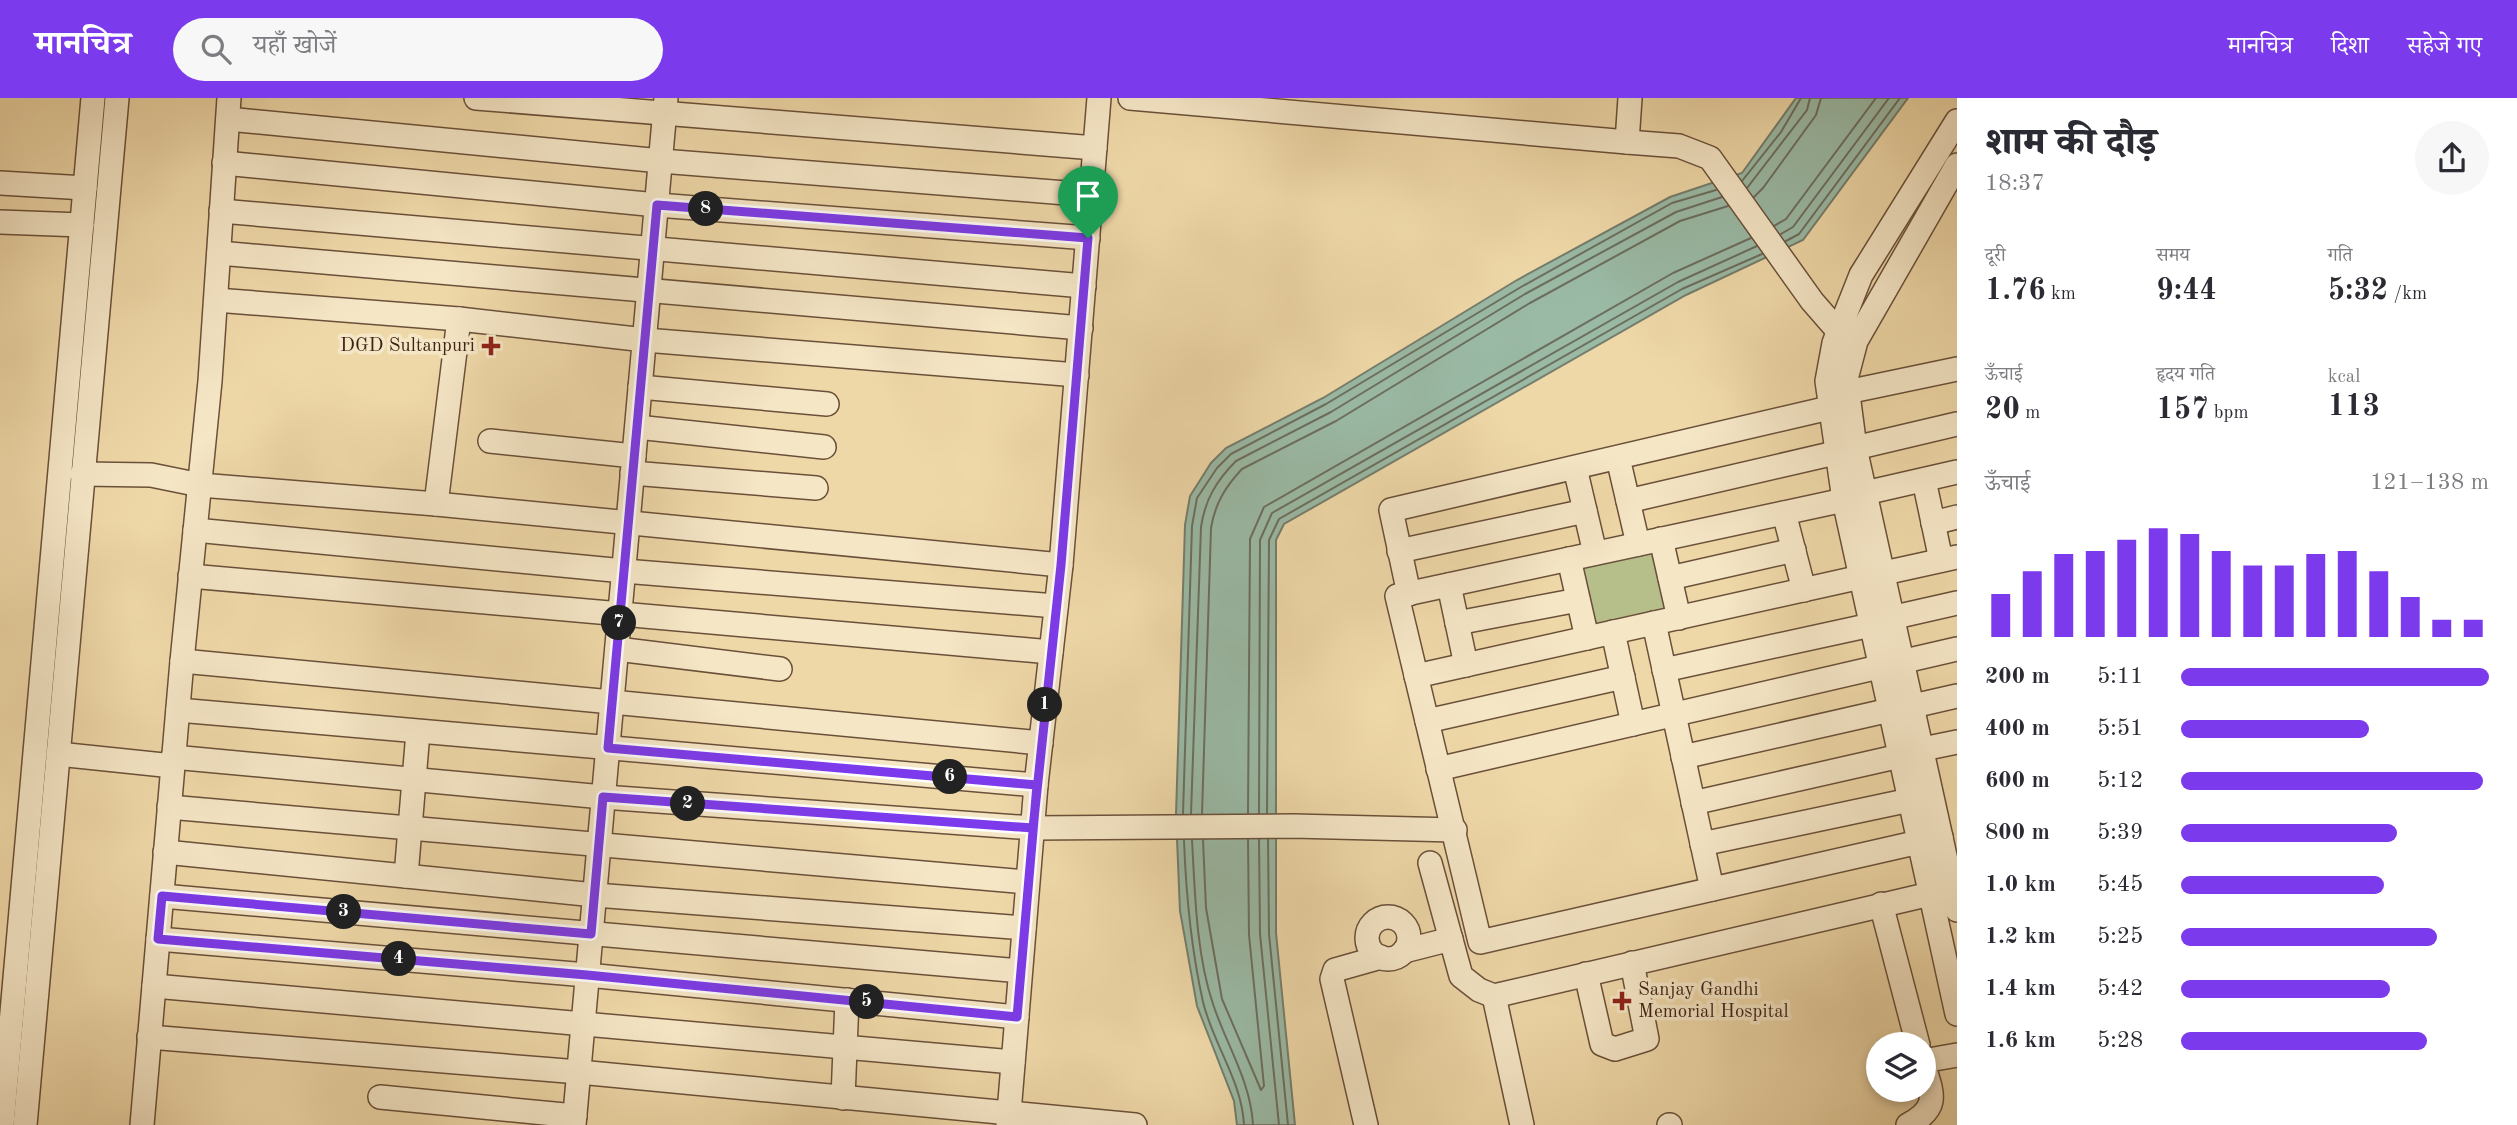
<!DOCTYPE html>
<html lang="hi">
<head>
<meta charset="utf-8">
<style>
	:root { --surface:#fff; --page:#f7f7f7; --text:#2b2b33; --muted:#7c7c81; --accent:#7c3aed }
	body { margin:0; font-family:"Old Standard TT","Noto Serif Devanagari",serif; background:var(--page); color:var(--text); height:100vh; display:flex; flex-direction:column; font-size:26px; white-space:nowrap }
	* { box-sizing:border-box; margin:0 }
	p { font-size:23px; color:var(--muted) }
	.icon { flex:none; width:38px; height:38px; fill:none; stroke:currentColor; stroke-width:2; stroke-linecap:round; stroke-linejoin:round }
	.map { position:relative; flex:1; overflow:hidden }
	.details { display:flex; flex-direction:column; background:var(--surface); width:560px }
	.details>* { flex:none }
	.controls { position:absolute; left:1866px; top:934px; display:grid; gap:14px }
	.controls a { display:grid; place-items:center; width:70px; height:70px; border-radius:50%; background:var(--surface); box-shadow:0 4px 10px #0003; font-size:35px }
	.pin { position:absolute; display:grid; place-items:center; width:60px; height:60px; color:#fff; margin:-72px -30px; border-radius:50% 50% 50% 0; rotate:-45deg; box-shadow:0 0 7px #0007 }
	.pin .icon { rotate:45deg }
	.km { position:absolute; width:35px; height:35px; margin:-18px; border-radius:50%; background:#222; color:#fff; font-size:19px; line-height:35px; text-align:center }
	.round { display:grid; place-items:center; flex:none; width:74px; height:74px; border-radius:37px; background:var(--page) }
	.overview { display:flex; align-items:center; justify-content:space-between; height:119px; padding:0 28px }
	h1 { font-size:38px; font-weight:800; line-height:52px }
	.stats { display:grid; grid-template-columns:repeat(3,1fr); gap:10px; height:119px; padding:7px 28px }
	.stats div { display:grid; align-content:center }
	.stats b { font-size:30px; font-weight:800 }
	.stats small { font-size:19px; font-weight:400 }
	.stats p { font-size:19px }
	.chart { height:196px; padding:14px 28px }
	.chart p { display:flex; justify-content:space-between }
	.chart svg { width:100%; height:126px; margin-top:7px; stroke:var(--accent); stroke-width:6 }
	ul { padding:0 28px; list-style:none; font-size:23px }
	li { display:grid; grid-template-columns:112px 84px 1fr; align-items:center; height:52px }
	li i { height:18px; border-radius:9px; background:var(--accent) }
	header { display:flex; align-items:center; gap:42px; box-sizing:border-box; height:98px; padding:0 35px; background:var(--accent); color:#fff }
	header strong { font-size:33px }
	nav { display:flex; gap:38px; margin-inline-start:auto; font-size:24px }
	.search { width:490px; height:63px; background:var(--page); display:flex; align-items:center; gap:18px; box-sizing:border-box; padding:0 24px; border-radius:38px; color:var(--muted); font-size:26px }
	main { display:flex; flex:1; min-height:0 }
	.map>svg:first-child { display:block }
	.green { fill:#b6bf8a; stroke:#7a7050; stroke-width:2 }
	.water { fill:#9abaa6; stroke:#757d6c; stroke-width:2 }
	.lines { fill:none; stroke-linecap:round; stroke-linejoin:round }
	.shore { stroke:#6c6e5e; stroke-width:2 }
	.minor-casing { stroke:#6a503a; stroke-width:26 }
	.minor { stroke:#f5e6c6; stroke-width:23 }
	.route-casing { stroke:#fff; stroke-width:14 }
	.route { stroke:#7c3aed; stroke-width:9 }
	.poi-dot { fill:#8f2418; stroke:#f5e6c6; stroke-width:2.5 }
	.labels { text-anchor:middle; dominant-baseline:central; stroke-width:7; stroke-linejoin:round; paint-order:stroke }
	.poi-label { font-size:19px; fill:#3d2216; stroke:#f5e6c6; text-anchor:end }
</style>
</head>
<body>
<header>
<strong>मानचित्र</strong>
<div class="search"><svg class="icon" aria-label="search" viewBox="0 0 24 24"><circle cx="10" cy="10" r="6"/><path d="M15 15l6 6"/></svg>यहाँ खोजें</div>
<nav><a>मानचित्र</a><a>दिशा</a><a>सहेजे गए</a></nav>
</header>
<main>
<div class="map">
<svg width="1957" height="1027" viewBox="0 0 1957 1027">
	<rect width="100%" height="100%" fill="#efd8a8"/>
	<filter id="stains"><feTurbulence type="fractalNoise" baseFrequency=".00286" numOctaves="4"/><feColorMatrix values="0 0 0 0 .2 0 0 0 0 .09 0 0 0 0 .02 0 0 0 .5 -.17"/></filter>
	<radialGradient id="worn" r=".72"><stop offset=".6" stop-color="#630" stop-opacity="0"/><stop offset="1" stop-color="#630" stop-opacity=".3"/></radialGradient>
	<polygon class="green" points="1658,446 1674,517 1588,536 1572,466"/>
	<polygon class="water" points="1796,0 1908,0 1803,142 1686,197 1284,426 1276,442 1276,835 1295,1027 1237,1027 1234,1003 1197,908 1180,813 1176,717 1185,427 1190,398 1211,365 1226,350 1323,300 1517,182 1670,99 1742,75"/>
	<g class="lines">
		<g class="shore">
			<polyline points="1742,83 1781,34 1801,0"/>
			<polyline points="1747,90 1807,12 1810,0"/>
			<polyline points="1754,99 1763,90 1816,17 1821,0"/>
			<polyline points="1774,128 1786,121 1876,0"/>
			<polyline points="1781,136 1793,129 1889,0"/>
			<polyline points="1786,143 1799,136 1900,0"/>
			<polyline points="1248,715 1250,441 1264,409 1673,175 1751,140"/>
			<polyline points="1259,715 1260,442 1272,415 1678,184 1757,148"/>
			<polyline points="1267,715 1269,442 1279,421 1682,191 1762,156"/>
			<polyline points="1183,716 1192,428 1197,400 1217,370 1231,356 1326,306 1521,189 1672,105 1716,92"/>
			<path d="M 1191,716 L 1201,429 C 1205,402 1216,383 1236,363 L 1331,314 L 1525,196 L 1676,114 L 1722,99"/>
			<path d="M 1202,716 L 1211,430 C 1215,406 1225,389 1242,371 L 1336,323 L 1530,205 L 1680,123 L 1728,108"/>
			<polyline points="1259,741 1260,836 1279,1027"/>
			<polyline points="1268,741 1269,836 1288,1027"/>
			<path d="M 1184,742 C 1186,797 1191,850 1203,904 C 1213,946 1242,983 1244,1027"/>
			<path d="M 1192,742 C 1195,794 1196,856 1213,906 C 1226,946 1251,984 1253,1027"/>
			<polyline points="1203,742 1206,810 1222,901 1261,992 1264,988 1249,837 1248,741"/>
		</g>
		<defs>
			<g id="minor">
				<polyline points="476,0 1095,50"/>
				<polyline points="1130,0 1627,44 1630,0"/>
				<polyline points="228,21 661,63 1091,97"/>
				<polyline points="1957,23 1861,177 1834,245 1827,283 1844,402 1957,916"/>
				<polyline points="1627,44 1679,48 1710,60 1812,203 1839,234 1850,240"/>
				<polyline points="224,65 657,107 1088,140"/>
				<polyline points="1957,67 1856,243 1846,281 1855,350 1957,812"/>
				<polyline points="0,85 85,90"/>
				<polyline points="221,113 1084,188"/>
				<polyline points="0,124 82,127"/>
				<polyline points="219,155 1081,230"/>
				<polyline points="216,202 459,221 645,242 1077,277"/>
				<polyline points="640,289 827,306"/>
				<polyline points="1847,294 1957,271"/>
				<polyline points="637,329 824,349"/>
				<polyline points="490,343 634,358"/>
				<polyline points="1855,350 1957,326"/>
				<polyline points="1618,360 1638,446"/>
				<polyline points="1575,370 1595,455"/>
				<polyline points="632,375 816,390"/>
				<polyline points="82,376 151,377 200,387 436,406 1061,467"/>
				<polyline points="1924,382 1941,462"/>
				<polyline points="1865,395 1957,374"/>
				<polyline points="1844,402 1397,498 1480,844 1941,739"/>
				<polyline points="1628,403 1835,355"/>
				<polyline points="436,406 459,221"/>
				<polyline points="1784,415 1804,492"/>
				<polyline points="1933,425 1957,419"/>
				<polyline points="195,432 624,473 1056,508"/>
				<polyline points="1661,441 1679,520"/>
				<polyline points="1399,453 1585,413"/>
				<polyline points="1569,461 1587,540"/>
				<polyline points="1884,475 1957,459"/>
				<polyline points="190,478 1051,554"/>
				<polyline points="1670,480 1794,452"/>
				<polyline points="1449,487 1466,567"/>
				<polyline points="1409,496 1391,412 1829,310"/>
				<polyline points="1895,519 1957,505"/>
				<polyline points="1457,525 1578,502"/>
				<polyline points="1654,525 1712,791"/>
				<polyline points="1613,534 1633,626"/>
				<polyline points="617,551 780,571"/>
				<polyline points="182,563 1041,645"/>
				<polyline points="1664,572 1871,527"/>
				<polyline points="1416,578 1861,479"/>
				<polyline points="1913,608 1957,598"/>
				<polyline points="178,612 1036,687"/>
				<polyline points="1427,623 1623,579"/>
				<polyline points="1923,651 1957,644"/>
				<polyline points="58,656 173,668"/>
				<polyline points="173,659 603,699 1033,730 1293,728 1455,732"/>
				<polyline points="1683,659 1890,612"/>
				<polyline points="1438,671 1957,551"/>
				<polyline points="1693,705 1900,658"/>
				<polyline points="169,709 1027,784"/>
				<polyline points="1702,746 1910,702"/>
				<polyline points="165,754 595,797 1024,830"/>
				<polyline points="1430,765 1461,878 1479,892 1494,898 1943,793"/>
				<polyline points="406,778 418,634"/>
				<polyline points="162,798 1020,873"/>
				<polyline points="1881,806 1918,947"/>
				<circle cx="1388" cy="840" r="21"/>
				<polyline points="158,841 587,877 1017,919"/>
				<polyline points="1404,853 1451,841"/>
				<polyline points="1586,876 1602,946 1615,951 1647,941 1632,865"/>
				<polyline points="154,888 1013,964"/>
				<polyline points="1494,898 1522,1027"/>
				<polyline points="149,939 579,974 1135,1027"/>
				<polyline points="1923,963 1957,957"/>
				<polyline points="380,999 575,1018"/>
				<polyline points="843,1000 847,902"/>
				<polyline points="2,1027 93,0"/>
				<polyline points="25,1027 117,0"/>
				<polyline points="142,1027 182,563 210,283 229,0"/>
				<polyline points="574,1027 666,0"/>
				<polyline points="1008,1027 1036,687 1061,467 1099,0"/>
				<polyline points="1366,1027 1332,881 1335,872 1381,859"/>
				<polyline points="1669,1027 1670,1027"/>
				<path d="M 1908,1027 C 1941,1009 1932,996 1923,965"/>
			</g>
		</defs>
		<use href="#minor" class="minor-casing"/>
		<use href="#minor" class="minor"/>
	</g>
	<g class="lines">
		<defs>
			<path id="route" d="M 1088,140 L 1061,467 L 1033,730 L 603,699 L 591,836 L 162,798 L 158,841 L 587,877 L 1017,919 C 1023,841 1030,764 1037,687 L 608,650 L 657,107 L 1088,140"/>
		</defs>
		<use href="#route" class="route-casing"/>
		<use href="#route" class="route"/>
	</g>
	<g class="poi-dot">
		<path d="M487.5 237.5h7v7h7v7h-7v7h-7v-7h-7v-7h7z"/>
		<path d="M1618.5 892.5h7v7h7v7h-7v7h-7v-7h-7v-7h7z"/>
	</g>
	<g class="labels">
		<g class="poi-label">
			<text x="475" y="248">DGD Sultanpuri</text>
			<text x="1638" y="892" text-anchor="start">Sanjay Gandhi<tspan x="1638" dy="22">Memorial Hospital</tspan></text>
		</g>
	</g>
	<rect width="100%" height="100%" filter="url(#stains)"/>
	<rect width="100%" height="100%" fill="url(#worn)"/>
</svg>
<div class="controls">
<a><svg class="icon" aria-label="layers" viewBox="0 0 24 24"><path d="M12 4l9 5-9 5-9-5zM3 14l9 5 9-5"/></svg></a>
</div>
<div class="pin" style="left:1088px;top:140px;background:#1e9e55"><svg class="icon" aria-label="arrive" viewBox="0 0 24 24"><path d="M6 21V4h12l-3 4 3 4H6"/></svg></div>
<b class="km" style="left:1045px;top:607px">1</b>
<b class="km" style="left:688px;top:706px">2</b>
<b class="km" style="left:344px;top:814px">3</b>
<b class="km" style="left:399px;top:861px">4</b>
<b class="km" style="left:867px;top:904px">5</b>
<b class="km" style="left:950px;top:679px">6</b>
<b class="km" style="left:619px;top:525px">7</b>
<b class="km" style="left:706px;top:111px">8</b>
</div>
<section class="details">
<div class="overview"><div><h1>शाम की दौड़</h1><p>18:37</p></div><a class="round"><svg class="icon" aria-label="share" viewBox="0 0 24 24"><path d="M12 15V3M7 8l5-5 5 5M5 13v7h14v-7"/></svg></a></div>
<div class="stats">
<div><p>दूरी</p><b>1.76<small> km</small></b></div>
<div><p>समय</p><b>9:44</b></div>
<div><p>गति</p><b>5:32<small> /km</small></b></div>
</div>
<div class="stats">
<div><p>ऊँचाई</p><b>20<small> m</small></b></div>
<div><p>हृदय गति</p><b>157<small> bpm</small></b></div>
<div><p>kcal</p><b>113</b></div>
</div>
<div class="chart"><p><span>ऊँचाई</span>121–138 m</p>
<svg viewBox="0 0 160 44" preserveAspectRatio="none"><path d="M5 44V29M15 44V21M25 44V15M35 44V14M45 44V10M55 44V6M65 44V8M75 44V14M85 44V19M95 44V19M105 44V15M115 44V14M125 44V21M135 44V30M145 44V38M155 44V38"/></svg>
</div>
<ul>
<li><b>200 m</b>5:11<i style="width:100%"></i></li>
<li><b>400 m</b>5:51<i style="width:61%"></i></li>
<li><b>600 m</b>5:12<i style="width:98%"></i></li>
<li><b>800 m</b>5:39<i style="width:70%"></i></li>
<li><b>1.0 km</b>5:45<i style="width:66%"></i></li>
<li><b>1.2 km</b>5:25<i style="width:83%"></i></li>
<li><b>1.4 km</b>5:42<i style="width:68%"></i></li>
<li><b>1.6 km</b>5:28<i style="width:80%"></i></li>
</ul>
</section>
</main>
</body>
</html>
